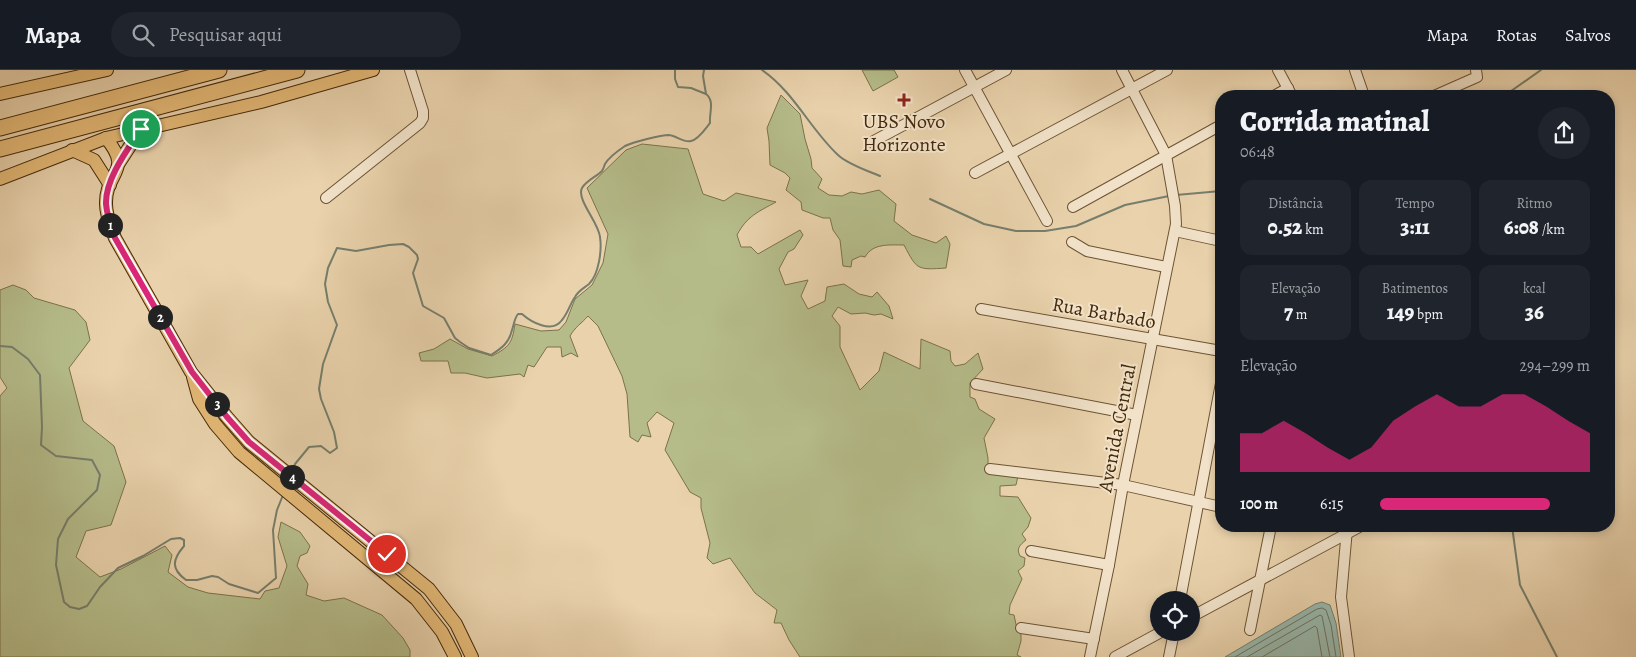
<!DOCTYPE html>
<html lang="pt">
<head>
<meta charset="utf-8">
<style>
	:root { --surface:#171b24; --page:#20242c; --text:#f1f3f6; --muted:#9ea1a6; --line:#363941; --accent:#db2777 }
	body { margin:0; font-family:Alegreya,serif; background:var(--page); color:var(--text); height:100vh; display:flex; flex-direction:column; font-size:19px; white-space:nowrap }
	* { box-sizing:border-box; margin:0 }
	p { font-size:16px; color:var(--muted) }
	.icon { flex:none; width:28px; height:28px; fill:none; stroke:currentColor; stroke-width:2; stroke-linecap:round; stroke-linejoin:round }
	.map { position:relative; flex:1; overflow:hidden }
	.details { position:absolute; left:1215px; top:20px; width:400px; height:442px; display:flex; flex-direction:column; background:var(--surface); border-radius:20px; box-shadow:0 2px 8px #0003 }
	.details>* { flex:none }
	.controls { position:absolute; left:1150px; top:521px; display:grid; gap:10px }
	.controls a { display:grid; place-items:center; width:50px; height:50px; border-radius:50%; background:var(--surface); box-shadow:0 2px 8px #0003; font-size:25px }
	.pin { position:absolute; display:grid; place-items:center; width:42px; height:42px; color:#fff; margin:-21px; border:2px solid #fff; border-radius:50%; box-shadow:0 1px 5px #0007 }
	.km { position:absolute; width:25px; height:25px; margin:-12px; border-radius:50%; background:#222; color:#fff; font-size:14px; line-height:25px; text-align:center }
	.round { display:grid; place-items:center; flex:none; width:52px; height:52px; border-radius:26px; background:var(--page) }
	.head { display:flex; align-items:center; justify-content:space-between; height:85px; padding:0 25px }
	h1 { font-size:28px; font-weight:800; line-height:38px }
	.figures { display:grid; grid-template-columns:repeat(3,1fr); gap:8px; height:85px; padding:5px 25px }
	.figures div { display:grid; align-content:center; border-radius:12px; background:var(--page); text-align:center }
	.figures b { font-size:21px; font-weight:800 }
	.figures small { font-size:14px; font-weight:400 }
	.figures p { font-size:14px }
	.chart { height:140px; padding:10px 25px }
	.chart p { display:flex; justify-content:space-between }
	.chart svg { width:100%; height:90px; margin-top:5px; fill:var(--accent); opacity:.7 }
	ul { padding:0 25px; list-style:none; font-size:16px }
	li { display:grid; grid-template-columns:80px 60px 1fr; align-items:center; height:38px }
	li i { height:12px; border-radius:6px; background:var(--accent) }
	header { display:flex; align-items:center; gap:30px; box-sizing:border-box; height:70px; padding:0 25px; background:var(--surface); border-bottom:1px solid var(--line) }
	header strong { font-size:24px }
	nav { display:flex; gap:28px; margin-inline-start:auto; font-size:18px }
	.search { width:350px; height:45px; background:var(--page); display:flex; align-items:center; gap:12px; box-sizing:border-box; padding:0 18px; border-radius:28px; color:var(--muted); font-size:19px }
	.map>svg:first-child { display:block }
	.green { fill:#b5bc8a; stroke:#7c724a }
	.water { fill:#97b7ac; stroke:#767e6c }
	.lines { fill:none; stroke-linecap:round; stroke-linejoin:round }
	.shore { stroke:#6e705c; stroke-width:1 }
	.stream { stroke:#767e6c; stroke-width:2 }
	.minor-casing { stroke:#6d5333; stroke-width:12 }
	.major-casing { stroke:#44290b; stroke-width:14 }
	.highway-casing { stroke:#44290b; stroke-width:17 }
	.minor { stroke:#f1e2c9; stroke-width:10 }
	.major { stroke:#e4b976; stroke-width:12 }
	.highway { stroke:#e4b976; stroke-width:15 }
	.route-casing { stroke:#fff; stroke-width:10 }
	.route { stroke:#db2777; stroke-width:6 }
	.poi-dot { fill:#8f2418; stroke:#f1e2c9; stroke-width:2 }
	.labels { text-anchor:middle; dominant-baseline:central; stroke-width:4; stroke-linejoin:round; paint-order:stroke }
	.poi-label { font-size:20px; fill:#44290b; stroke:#f1e2c9 }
	.street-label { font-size:20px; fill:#44290b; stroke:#f1e2c9 }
</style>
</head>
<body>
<header>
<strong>Mapa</strong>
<div class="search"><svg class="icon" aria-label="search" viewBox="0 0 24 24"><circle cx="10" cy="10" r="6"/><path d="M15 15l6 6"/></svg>Pesquisar aqui</div>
<nav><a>Mapa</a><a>Rotas</a><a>Salvos</a></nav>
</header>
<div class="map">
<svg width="1636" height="587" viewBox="0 0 1636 587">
	<rect width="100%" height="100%" fill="#e9d2ac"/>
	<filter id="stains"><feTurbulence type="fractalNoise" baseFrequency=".004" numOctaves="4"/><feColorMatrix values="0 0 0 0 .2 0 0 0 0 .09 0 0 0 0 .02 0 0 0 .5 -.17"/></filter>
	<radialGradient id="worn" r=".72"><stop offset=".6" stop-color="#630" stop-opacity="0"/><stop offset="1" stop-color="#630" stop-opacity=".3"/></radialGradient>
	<g class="green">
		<polygon points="862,0 894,0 898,7 873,21"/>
		<path d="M 781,25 L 800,44 L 805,69 L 811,89 L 812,98 L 822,109 L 818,118 L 829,125 L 842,126 L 851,122 L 862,124 L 879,120 L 896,134 L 894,151 L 912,165 L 936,173 L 946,166 L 950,174 L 946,198 C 917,200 917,200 904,175 C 889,175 873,173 865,187 L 861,186 L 852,190 L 851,197 L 843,196 L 840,170 L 833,160 L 830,148 L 823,148 L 802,140 L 801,132 L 786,120 L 790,108 L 785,103 L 770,95 L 769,71 L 767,58 Z"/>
		<path d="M 642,74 L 688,79 L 703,124 L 724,131 L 736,123 L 776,132 C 758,142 747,146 737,165 L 741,177 L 751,177 L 758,184 L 800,160 L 803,165 L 794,179 L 788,182 L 779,199 L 785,215 L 808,210 L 801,226 L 808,239 L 825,231 L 827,217 L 844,214 L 859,224 L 872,227 L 877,222 L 889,236 L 893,249 L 881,244 L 874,245 L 865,243 L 851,244 L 838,237 L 832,246 L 840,256 L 840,277 L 860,320 L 879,301 L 884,282 L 920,299 L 921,269 L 950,281 L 951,291 L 955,296 L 965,294 L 978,283 L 983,299 L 970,313 L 970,327 L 975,329 L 979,339 L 995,349 L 984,368 L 988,388 L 988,402 L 1018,406 L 1016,415 L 1000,416 L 1000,426 L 1018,427 L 1031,448 L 1028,457 L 1022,464 L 1026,470 C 1020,475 1016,478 1020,486 L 1025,488 L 1024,496 L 1018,501 L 1022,509 L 1010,535 L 1009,544 L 1014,545 L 1017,559 L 1021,562 L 1021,571 L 1017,585 L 1021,587 L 800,587 L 789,570 L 781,553 L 774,553 L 777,540 L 755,523 L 730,488 L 713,494 L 707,488 L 710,473 L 701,438 L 701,428 L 690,422 L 665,380 L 674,353 L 657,342 L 647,353 L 651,367 L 642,365 L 638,372 L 630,367 L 627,324 L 622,306 L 598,256 L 588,246 C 582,253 575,257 570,266 L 578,287 L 571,283 L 562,287 L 561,277 L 547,277 L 534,297 L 528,295 L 524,307 L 520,304 L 487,308 L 465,303 L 451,303 L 448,291 L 421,291 L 419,283 L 434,279 L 450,269 L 468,279 L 492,286 C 509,277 512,274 515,254 L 541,261 L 559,260 L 566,252 L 575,229 L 592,215 L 603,193 L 608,164 L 587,118 L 626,80 Z"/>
		<polygon points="13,215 26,220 34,228 75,240 86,252 90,270 69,298 83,351 114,376 126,412 111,455 86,461 76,487 100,507 121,499 165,476 172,485 168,502 188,517 208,523 260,529 265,521 279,518 287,496 278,467 281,452 300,462 310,476 307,483 300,486 297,496 308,514 306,525 324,531 344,528 382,545 403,568 410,580 410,587 0,587 0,326 7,318 0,307 0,220"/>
	</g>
	<polygon class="water" points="1322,532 1330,535 1336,553 1341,587 1225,587 1315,534"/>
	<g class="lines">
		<g class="shore">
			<polyline points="1235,587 1317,539 1322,538 1326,540 1331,555 1336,587"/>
			<polyline points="1247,587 1320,545 1322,546 1330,587"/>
			<polyline points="1262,587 1315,556 1317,558 1322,587"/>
		</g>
		<g class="stream">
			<polyline points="675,0 675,9 678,17 691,18 706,24"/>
			<path d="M 762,0 C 794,22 810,59 838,85 C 849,95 866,100 880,106"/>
			<polyline points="1504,26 1541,0"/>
			<polyline points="1176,125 1221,121"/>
			<polyline points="930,129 984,154 1016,161 1045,161 1076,156 1125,135 1169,126"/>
			<path d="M 0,276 L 12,277 L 28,289 L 40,305 L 42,357 L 41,375 L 56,386 L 92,390 L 100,405 L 97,420 L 68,449 L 58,469 L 56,495 L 64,532 L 70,537 L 79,539 L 87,536 L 100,517 L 118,498 L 143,486 L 171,469 L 180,468 L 184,470 L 184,476 C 172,490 171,499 186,510 L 197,510 L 212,506 L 218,507 L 229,514 L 258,523 L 276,508 L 273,460 L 277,440 L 283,425"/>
			<path d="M 292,401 L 295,394 L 309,377 L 321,376 L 330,383 L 337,378 L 334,362 L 321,329 L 319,319 L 323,294 L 337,255 L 328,232 L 325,214 L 328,198 L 337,178 L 356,181 L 389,175 L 403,174 L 409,177 L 417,185 L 418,189 L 413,203 L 423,236 L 444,248 L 455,268 L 460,272 L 469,278 L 491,285 C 502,278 509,273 512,260 C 514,255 514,249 518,244 L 522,244 C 531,252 552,264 562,250 C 568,243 570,234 575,227 C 578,221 584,218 589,214 C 599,204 602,180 600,167 C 599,153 576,129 582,118 C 587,110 596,107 602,101 C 604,98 604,96 605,94 C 609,87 619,80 625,76 C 633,72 661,65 669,65 C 677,66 684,73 691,71 C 699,69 705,59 710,53 C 709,43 715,31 706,24 L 703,6 L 704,0"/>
			<polyline points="1512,456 1520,515 1557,587"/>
		</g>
		<defs>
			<g id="minor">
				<polyline points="965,0 1047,151"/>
				<polyline points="1278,0 1292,26"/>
				<polyline points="1355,0 1364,26"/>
				<polyline points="1274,26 1288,18"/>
				<polyline points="1434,26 1477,7 1476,0"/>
				<polyline points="872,72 1006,0"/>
				<polyline points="975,103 1167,0"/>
				<polyline points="326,128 420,53 423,48 423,41 410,0"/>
				<polyline points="1073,137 1221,55"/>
				<polyline points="1175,161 1221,171"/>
				<polyline points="1072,172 1087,181 1166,197"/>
				<polyline points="981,239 1221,281"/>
				<polyline points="976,314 1137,345"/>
				<polyline points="990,399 1123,415 1221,437"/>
				<polyline points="1347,459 1341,527 1349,587"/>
				<polyline points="1031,481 1109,495"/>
				<polyline points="1180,530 1221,313"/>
				<polyline points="1191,547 1361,456"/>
				<polyline points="1021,558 1094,569"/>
				<polyline points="1250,560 1271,456"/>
				<polyline points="1090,587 1109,495 1123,415 1176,154 1175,136 1166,85 1122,0"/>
				<polyline points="1115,587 1161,562"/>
				<polyline points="1169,587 1174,562"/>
			</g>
			<g id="major">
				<polyline points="0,24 107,0"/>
				<path d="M 106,68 C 134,102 105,101 106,134 C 106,146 111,157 115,168 L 191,302 L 227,347 L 249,372 L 429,519 L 456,554 L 472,587"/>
				<polyline points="72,80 94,90 110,115"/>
				<polyline points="119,93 141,59"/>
				<polyline points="0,109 106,68 261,32 373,0"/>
				<polyline points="193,307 199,329 215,354 239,382 416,529 442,562 455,587"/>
			</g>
			<g id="highway">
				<polyline points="0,58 219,0"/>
				<polyline points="0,79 297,0"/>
			</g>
		</defs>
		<use href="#minor" class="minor-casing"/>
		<use href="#major" class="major-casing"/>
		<use href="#highway" class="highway-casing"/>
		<use href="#minor" class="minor"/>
		<use href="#major" class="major"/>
		<use href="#highway" class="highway"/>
	</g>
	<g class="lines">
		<defs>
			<path id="route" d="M 141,59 C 128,79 105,109 106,134 C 107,146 111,157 115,168 L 192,302 L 227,347 L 249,372 L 387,484"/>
		</defs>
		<use href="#route" class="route-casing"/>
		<use href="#route" class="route"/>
	</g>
	<path class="poi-dot" d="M901.5 22.5h5v5h5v5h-5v5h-5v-5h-5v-5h5z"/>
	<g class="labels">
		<g class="poi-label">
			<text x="904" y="51">UBS Novo<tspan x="904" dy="23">Horizonte</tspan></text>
		</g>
		<g class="street-label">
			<text transform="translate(1104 243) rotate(10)">Rua Barbado</text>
			<text transform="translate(1117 358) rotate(-79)">Avenida Central</text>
		</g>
	</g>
	<rect width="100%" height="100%" filter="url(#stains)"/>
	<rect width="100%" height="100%" fill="url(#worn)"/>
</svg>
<div class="controls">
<a><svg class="icon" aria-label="locate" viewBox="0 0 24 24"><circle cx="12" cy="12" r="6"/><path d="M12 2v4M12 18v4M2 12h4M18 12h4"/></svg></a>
</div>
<div class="pin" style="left:141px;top:59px;background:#1e9e55"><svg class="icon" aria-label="arrive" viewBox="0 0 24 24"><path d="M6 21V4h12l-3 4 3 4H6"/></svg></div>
<div class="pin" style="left:387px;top:484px;background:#d93025"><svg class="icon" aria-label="check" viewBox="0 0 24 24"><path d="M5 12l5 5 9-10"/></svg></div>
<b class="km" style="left:110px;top:155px">1</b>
<b class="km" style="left:160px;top:247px">2</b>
<b class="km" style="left:217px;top:334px">3</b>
<b class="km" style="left:292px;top:407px">4</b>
<section class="details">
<div class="head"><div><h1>Corrida matinal</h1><p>06:48</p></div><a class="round"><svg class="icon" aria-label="share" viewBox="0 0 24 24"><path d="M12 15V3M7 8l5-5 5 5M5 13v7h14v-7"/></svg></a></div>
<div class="figures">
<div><p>Distância</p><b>0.52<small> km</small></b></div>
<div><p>Tempo</p><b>3:11</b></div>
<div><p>Ritmo</p><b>6:08<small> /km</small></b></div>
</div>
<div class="figures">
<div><p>Elevação</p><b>7<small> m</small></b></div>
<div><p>Batimentos</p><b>149<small> bpm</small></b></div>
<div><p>kcal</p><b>36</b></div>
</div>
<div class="chart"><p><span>Elevação</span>294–299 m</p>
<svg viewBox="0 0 160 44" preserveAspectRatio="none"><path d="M0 44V25L10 25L20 19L30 25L40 32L50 38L60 32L70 19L80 12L90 6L100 12L110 12L120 6L130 6L140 12L150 19L160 25V44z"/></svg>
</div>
<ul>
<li><b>100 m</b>6:15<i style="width:81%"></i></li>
</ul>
</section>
</div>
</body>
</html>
